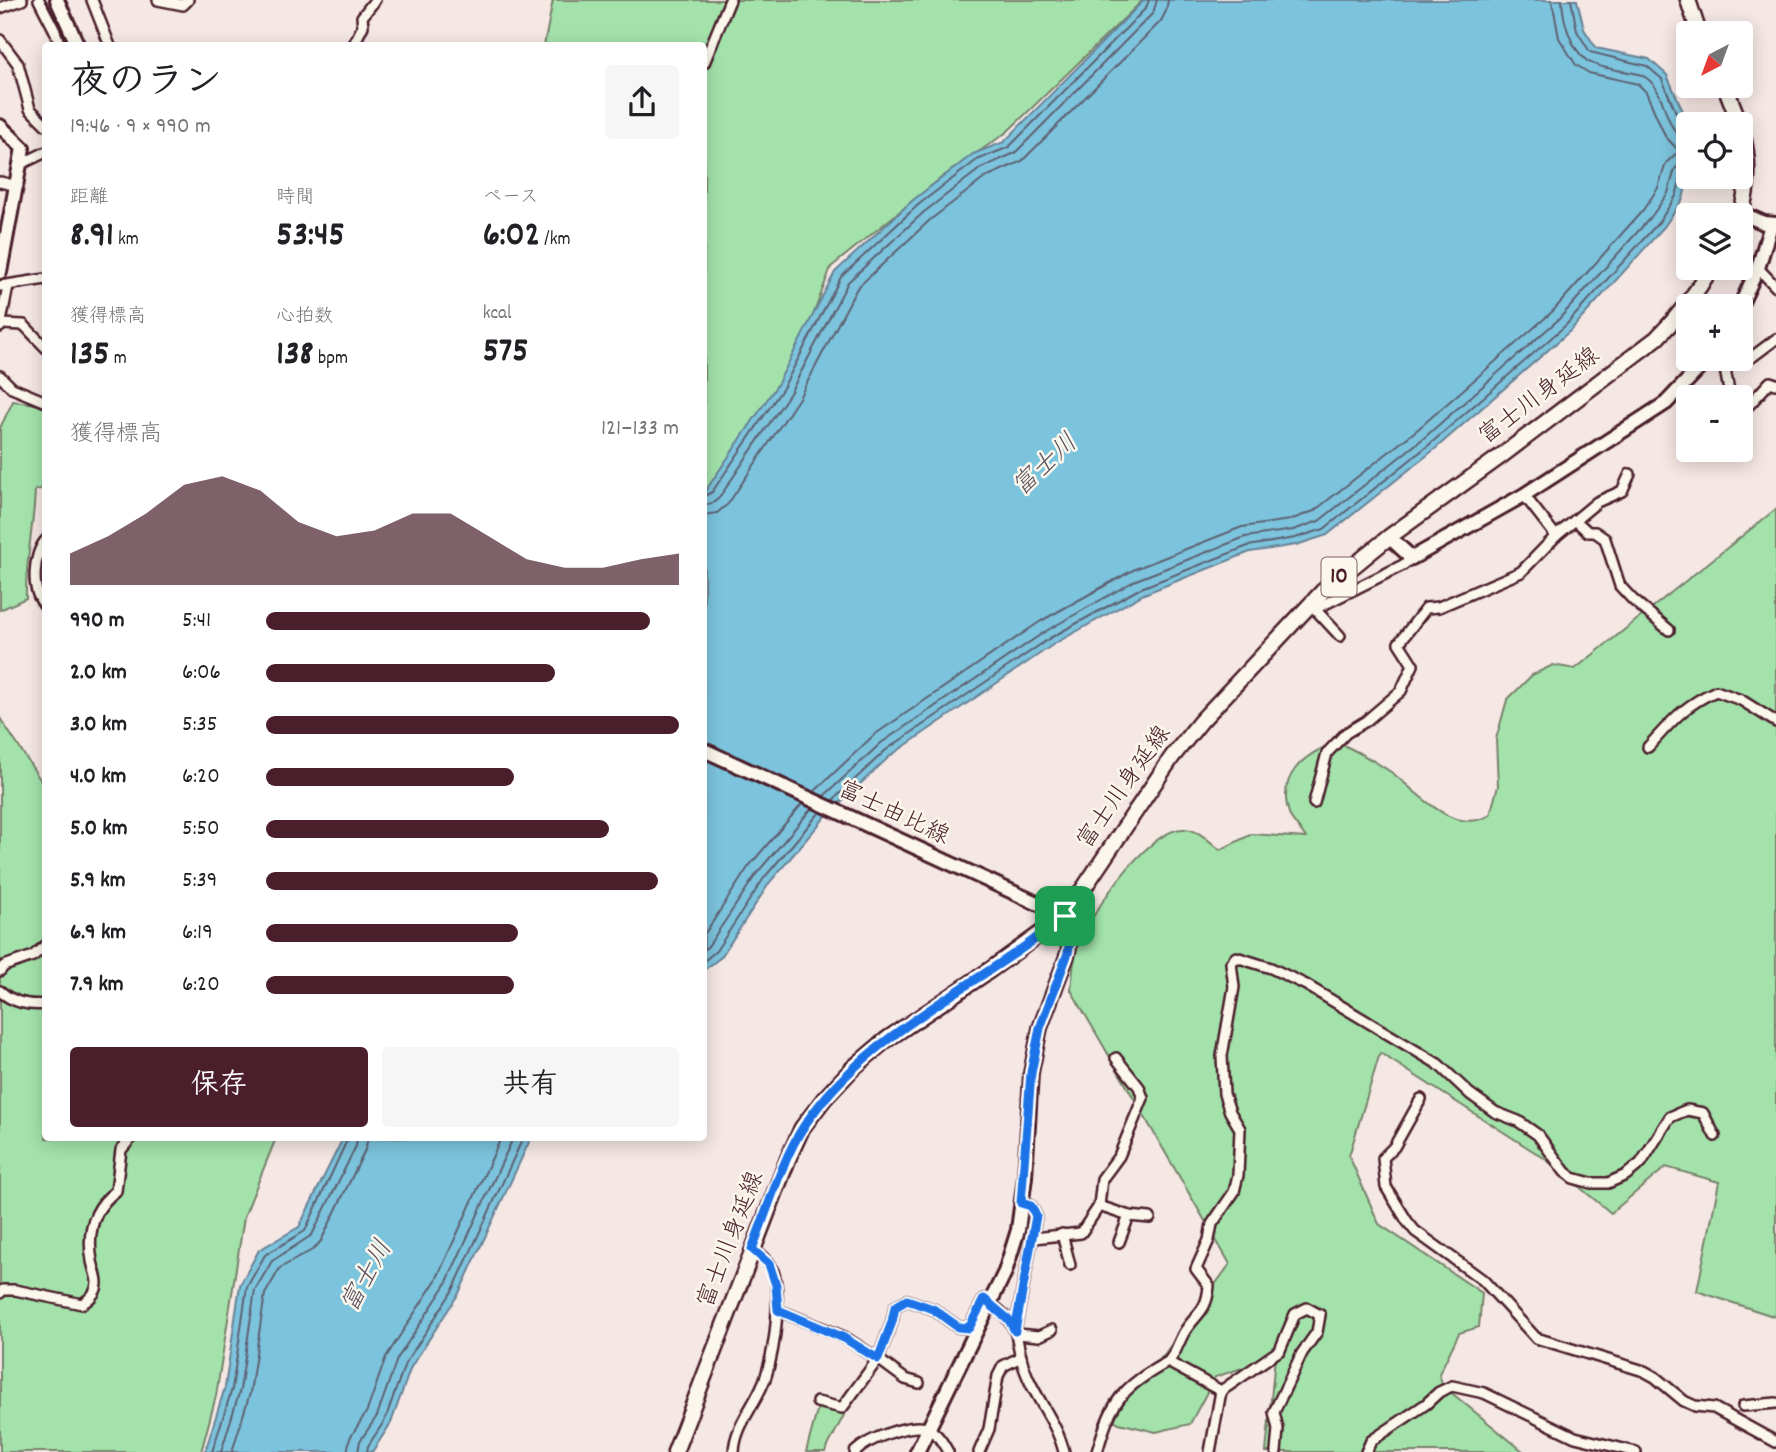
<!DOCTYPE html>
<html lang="ja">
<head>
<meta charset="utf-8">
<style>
	:root { --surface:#fff; --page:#f6f6f6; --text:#202124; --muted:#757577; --accent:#4a1f2b }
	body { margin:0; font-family:Dekko,"Klee One",sans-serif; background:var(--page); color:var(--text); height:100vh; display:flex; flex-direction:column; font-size:26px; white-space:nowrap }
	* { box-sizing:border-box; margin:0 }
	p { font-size:23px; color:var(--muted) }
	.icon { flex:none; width:38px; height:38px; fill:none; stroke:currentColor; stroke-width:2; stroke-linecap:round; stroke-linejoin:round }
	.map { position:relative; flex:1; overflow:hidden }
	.sheet { position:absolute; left:42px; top:42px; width:665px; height:1099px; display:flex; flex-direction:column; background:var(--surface); border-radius:7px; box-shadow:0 4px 18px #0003 }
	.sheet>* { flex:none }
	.needle { width:46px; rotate:221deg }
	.tools { position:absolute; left:1676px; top:21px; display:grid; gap:14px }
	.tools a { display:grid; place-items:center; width:77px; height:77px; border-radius:7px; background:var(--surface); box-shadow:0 4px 18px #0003; font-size:35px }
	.pin { position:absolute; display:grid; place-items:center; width:60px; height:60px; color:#fff; margin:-30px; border-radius:14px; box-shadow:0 4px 10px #0006 }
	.round { display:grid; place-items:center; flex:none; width:74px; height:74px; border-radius:7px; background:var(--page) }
	.head { display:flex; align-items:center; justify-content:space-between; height:119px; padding:0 28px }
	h1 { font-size:38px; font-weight:800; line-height:52px }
	.figures { display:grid; grid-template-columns:repeat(3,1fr); gap:10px; height:119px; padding:7px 28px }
	.figures div { display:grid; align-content:center }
	.figures b { font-size:35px; font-weight:800 }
	.figures small { font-size:19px; font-weight:400 }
	.figures p { font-size:19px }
	.chart { height:196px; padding:14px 28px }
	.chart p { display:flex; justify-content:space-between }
	.chart svg { width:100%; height:126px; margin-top:7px; fill:var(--accent); opacity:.7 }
	.cta { display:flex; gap:14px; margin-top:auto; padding:14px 28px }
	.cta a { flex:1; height:80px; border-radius:7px; background:var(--accent); color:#fff; font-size:28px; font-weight:800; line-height:80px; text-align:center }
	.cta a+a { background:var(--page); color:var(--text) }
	ul { padding:0 28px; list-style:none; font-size:23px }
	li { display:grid; grid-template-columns:112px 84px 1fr; align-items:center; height:52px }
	li i { height:18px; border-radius:9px; background:var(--accent) }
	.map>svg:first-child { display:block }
	.green { fill:#a3e3ab; stroke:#76816b; stroke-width:2 }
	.water { fill:#7cc4dd; stroke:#688296; stroke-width:2 }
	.pier { fill:#f5e7e4 }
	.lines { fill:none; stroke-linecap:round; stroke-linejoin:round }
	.shore { stroke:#5e6172; stroke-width:2 }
	.minor-casing { stroke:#4a1f2b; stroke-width:14 }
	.tertiary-casing { stroke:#4a1f2b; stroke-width:18 }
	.secondary-casing { stroke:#4a1f2b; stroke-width:18 }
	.primary-casing { stroke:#4a1f2b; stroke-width:19 }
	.minor { stroke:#fbf7ec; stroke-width:9 }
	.tertiary { stroke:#fbf7ec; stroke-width:12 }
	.secondary { stroke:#fbf7ec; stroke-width:12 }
	.primary { stroke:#fbf7ec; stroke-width:14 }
	.route-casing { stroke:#fff; stroke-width:14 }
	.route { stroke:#1a73e8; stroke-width:9 }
	.labels { text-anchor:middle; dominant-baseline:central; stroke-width:5; stroke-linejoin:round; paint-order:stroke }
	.shield { fill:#fbf7ec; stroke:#7f6065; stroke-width:2 }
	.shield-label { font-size:23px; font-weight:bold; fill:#4a1f2b }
	.street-label { font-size:24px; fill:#4a1f2b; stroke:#fbf7ec }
	.water-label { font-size:26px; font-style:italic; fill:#595160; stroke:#fbf7ec }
</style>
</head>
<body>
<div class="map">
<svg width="1776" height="1452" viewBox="0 0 1776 1452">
	<rect width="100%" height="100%" fill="#f5e7e4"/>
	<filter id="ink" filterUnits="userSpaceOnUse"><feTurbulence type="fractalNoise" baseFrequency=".0143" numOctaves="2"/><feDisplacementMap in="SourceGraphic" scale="14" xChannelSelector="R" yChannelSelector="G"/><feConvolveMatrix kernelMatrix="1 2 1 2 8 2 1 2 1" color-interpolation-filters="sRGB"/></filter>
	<g filter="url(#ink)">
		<g class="green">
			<polygon points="553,0 1143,0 1007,132 941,178 831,267 790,377 704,494 704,46 544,46"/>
			<path d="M 13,401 L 45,405 L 45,488 L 35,490 C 34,526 25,562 26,598 L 0,610 L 0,428 Z"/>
			<path d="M 1776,509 L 1776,1317 L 1697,1291 L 1719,1182 L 1666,1167 L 1611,1213 L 1544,1158 L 1380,1053 L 1349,1156 L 1379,1224 L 1482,1293 L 1479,1327 L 1459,1333 L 1439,1374 L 1443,1386 L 1524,1452 L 1266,1452 L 1275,1357 L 1215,1377 L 1190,1424 L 1156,1432 L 1119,1423 L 1114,1420 L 1125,1387 L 1163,1356 L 1230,1264 L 1071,990 C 1072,978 1073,964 1076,952 C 1086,919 1146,830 1183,829 C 1197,828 1210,842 1220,850 L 1252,834 L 1306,838 C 1302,831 1294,824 1290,816 C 1275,776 1304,754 1337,742 C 1357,751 1373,760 1391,772 C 1418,792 1453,837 1490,815 L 1498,786 L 1496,739 L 1507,700 L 1532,675 L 1553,665 L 1575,669 Z"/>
			<polygon points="0,718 45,787 46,1138 276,1138 244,1217 216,1396 201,1452 0,1452"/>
			<polygon points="818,1407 846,1411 825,1452 806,1452"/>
		</g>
		<g class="water">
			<polygon points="1144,0 1577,0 1584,29 1596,48 1649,59 1667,75 1689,125 1689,174 1683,199 1664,227 1571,330 1435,449 1327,535 1296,545 1250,552 1144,594 1054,644 890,756 826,816 770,882 721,957 704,970 704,493 777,385 835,272 913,200 973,154 1004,142"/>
			<polygon points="343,1138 531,1138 459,1293 411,1367 391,1423 372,1452 205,1452 225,1387 240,1285 259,1250 299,1227"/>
		</g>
		<polygon class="pier" points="704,742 842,806 830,817 704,759"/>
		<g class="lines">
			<g class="shore">
				<path d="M 1562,0 C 1563,20 1570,47 1586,60 C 1595,67 1612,69 1623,71 C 1635,73 1643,73 1652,83 C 1667,98 1665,135 1689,140"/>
				<polyline points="1571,0 1577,31 1590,52 1647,66 1662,79 1682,127 1689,131"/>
				<polyline points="704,496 712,492 783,388 841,277 918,205 977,160 1009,147 1146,8 1149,0"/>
				<polyline points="704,505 713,503 719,498 790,393 848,282 924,212 981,168 1015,153 1153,13 1157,0"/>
				<polyline points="704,515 717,513 728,504 799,398 857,288 930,220 986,177 1022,161 1161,21 1166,11 1168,0"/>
				<polyline points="814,792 874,735 1041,621 1135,569 1242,527 1290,520 1314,511 1418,429 1552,312 1643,210 1658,188 1666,163 1679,151 1665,136 1646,92 1638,84 1589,73 1576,65 1559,38 1552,0"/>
				<polyline points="824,796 881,743 1046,631 1136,580 1245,537 1293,530 1319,521 1425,437 1559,319 1651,217 1668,193 1675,169 1681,163 1689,161"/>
				<polyline points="833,800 886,750 1050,638 1141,588 1248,546 1295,538 1324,529 1430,444 1566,325 1659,222 1676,196 1682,174 1689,170"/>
				<polyline points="704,935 749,866 802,804"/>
				<polyline points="704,950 709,945 757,873 812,808"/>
				<polyline points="704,961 716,951 764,878 820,812"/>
				<polyline points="212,1452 232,1389 247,1287 265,1255 305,1231 348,1138"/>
				<polyline points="221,1452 240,1390 255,1290 272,1261 312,1235 356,1146 357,1138"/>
				<polyline points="232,1452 250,1393 265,1294 280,1268 314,1249 321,1241 365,1150 368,1138"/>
				<polyline points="347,1452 350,1438 367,1411 386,1357 436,1280 501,1138"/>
				<polyline points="358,1452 360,1441 377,1416 397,1359 445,1286 513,1138"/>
				<polyline points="367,1452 368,1446 385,1420 405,1364 453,1290 523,1138"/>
			</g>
			<defs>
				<g id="minor">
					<polyline points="39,0 55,31 60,46"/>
					<polyline points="92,0 110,46"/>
					<polyline points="158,0 183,5 188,0"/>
					<polyline points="0,8 22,0"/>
					<polyline points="0,40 18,64 30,109 46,125"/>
					<polyline points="353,46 363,26 362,17 375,0"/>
					<polyline points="704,63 730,0"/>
					<polyline points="21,164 46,152"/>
					<polyline points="0,182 18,186"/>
					<polyline points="1758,268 1776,287"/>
					<polyline points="0,286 46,279"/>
					<polyline points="1,324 24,325 46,348"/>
					<polyline points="0,327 8,286"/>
					<polyline points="1712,359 1725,369 1729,391 1735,397"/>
					<polyline points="1725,369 1737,360 1752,357 1776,339"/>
					<polyline points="0,376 12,388 46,402"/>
					<polyline points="1741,403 1749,405 1770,382 1776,384"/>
					<polyline points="1575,520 1588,532 1595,532 1605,539 1620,586 1633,600 1669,630"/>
					<polyline points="1556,536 1597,502 1622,491 1630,474"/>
					<path d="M 46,540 C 33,554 30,593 46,606"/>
					<polyline points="1340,636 1315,609 1403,565 1412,558"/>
					<path d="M 1648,747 C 1672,721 1683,706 1716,691 L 1741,700 L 1776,722"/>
					<polyline points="1314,803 1327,753 1346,733 1366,721 1401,691 1413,665 1399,643 1426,608 1439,607 1521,572 1556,536 1524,495"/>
					<polyline points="0,971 4,966 33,956 46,945"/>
					<path d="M 0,991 C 12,1002 29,1006 46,1004"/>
					<polyline points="1421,1099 1394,1147 1383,1158 1386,1187 1407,1221 1415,1231 1483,1280 1536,1338 1644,1371 1655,1377 1684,1401 1695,1406 1714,1408 1776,1442"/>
					<polyline points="1099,1206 1129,1216 1150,1218"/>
					<polyline points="1062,1234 1070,1265"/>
					<polyline points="1034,1238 1081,1233 1099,1206 1102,1179 1119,1156 1143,1098 1139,1087 1116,1058"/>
					<polyline points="1119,1242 1129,1216"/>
					<path d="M 0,1293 L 3,1290 L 15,1290 L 82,1304 C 90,1299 97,1293 97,1283 C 97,1276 93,1267 92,1261 C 87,1233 93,1208 116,1191 L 121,1150 L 131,1138"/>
					<path d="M 778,1310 L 844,1337 L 878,1359 L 892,1322 L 895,1307 L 907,1300 L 933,1309 L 958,1327 L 969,1328 L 984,1299 C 993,1305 1003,1312 1009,1321 C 1018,1332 1017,1343 1021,1357 C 1029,1392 1056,1418 1064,1452"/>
					<polyline points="1015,1331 1036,1216 1031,1206 1021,1203"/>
					<polyline points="1017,1334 1039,1336 1052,1330"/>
					<path d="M 1168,1362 C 1177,1352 1178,1342 1185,1331 C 1197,1313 1207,1311 1209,1286 L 1196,1269 L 1209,1240 L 1212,1224 L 1234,1192 L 1238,1175 L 1240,1129 L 1230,1112 L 1224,1094 L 1222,1056 L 1234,987 L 1231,963 L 1236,957 L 1271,968 L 1306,985 L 1438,1064 L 1470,1094 L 1495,1112 L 1518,1121 L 1538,1135 L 1565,1172 L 1573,1178 L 1591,1183 L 1608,1183 L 1626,1175 L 1641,1163 L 1670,1117 L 1687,1110 L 1703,1113 L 1715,1136"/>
					<polyline points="817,1402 842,1408 878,1359 905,1379 919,1383"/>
					<polyline points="1743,1406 1776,1403"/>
					<path d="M 734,1452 C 735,1424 758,1402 766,1376 C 774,1351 785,1286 769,1263 C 765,1258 757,1253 752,1249"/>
					<path d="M 855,1452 C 868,1439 908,1423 926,1428 C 937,1432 943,1443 948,1452"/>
					<polyline points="979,1452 989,1429 998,1376 1003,1366 1021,1357"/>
					<path d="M 1097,1452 C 1111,1402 1121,1387 1168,1362 L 1221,1391"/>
					<polyline points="1210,1452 1221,1391 1280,1350 1295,1314 1307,1308 1320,1315 1317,1332 1302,1353 1274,1412 1278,1429 1276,1452"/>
					<polyline points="1366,1452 1371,1441 1426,1404 1439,1392 1452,1386 1484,1393 1575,1437 1636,1452"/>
				</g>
				<g id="tertiary">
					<polyline points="0,126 23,148 0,272"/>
					<polyline points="1741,213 1764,223 1776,224"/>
					<polyline points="1740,306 1758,268 1771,225"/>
					<polyline points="1389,537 1412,558 1524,495 1666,403 1708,359"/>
					<polyline points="917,1452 1005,1272 1018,1230 1025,1177 1031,1073 1040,1028 1068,953 1071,932 1065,916"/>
				</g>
				<g id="secondary">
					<polyline points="57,0 78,46"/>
					<polyline points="704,750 1065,916"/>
				</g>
				<g id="primary">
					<polyline points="1688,0 1699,33"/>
					<polyline points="1725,86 1740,124"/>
					<path d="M 1740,215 C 1750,186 1749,157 1741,128"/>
					<path d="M 675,1452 L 788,1159 L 802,1128 L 824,1099 L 853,1068 L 886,1040 L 990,970 L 1065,916 L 1172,757 L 1201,721 L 1323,591 L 1389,537 L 1501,456 L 1657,338 C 1678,317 1696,294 1711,268"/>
				</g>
			</defs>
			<use href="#minor" class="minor-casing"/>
			<use href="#tertiary" class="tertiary-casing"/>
			<use href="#secondary" class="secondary-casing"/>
			<use href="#primary" class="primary-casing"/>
			<use href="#minor" class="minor"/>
			<use href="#tertiary" class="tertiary"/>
			<use href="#secondary" class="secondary"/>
			<use href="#primary" class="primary"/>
		</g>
	</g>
	<g class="lines" filter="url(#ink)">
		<defs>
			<path id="route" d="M 1065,916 L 1071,932 L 1068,953 L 1040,1028 L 1031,1073 L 1021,1203 L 1031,1206 L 1036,1216 L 1015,1331 L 1009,1320 L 984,1299 L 969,1328 L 958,1327 L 933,1309 L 907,1300 L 895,1307 L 892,1322 L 878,1359 L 844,1338 L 778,1310 L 776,1285 L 769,1264 L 752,1249 C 767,1212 782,1159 804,1126 C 867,1031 979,987 1065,916 Z"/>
		</defs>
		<use href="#route" class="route-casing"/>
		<use href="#route" class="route"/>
	</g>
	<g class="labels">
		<rect class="shield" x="1321.5" y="557.5" width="35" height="39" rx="5"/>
		<g class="shield-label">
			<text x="1339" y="577">10</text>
		</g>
		<g class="street-label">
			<text transform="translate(1540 397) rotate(-37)">富士川身延線</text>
			<text transform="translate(1125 788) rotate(-55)">富士川身延線</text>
			<text transform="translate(893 814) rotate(25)">富士由比線</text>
			<text transform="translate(732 1240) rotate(-69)">富士川身延線</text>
		</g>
		<g class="water-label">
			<text transform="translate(1046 466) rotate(-43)">富士川</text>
			<text transform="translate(368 1277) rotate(-61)">富士川</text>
		</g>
	</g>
</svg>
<div class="tools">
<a><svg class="needle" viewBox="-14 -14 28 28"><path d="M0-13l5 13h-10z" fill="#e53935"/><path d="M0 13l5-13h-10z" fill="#757577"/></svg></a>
<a><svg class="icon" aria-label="locate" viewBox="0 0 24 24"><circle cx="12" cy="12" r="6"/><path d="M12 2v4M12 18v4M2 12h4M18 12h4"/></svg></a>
<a><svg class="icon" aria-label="layers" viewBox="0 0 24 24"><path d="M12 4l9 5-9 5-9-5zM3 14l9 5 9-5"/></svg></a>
<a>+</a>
<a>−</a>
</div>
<div class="pin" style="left:1065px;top:916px;background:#1e9e55"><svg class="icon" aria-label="arrive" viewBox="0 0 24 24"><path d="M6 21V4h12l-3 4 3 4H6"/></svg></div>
<section class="sheet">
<div class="head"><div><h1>夜のラン</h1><p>19:46 · 9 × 990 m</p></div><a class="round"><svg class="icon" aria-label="share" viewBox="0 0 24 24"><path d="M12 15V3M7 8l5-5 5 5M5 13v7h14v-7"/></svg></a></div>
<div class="figures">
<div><p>距離</p><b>8.91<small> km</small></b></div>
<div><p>時間</p><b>53:45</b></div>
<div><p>ペース</p><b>6:02<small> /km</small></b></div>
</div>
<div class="figures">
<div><p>獲得標高</p><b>135<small> m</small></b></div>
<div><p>心拍数</p><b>138<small> bpm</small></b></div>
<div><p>kcal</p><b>575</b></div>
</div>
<div class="chart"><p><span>獲得標高</span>121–133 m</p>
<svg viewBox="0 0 160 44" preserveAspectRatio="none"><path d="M0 44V33L10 27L20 19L30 9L40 6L50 11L60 22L70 27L80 25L90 19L100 19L110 27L120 35L130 38L140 38L150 35L160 33V44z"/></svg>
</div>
<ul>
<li><b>990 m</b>5:41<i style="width:93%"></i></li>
<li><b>2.0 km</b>6:06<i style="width:70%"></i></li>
<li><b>3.0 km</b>5:35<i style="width:100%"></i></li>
<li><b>4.0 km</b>6:20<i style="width:60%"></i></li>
<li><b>5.0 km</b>5:50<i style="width:83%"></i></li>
<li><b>5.9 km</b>5:39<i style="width:95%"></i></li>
<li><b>6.9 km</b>6:19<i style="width:61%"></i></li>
<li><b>7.9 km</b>6:20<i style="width:60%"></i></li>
</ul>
<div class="cta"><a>保存</a><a>共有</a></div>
</section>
</div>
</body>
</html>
